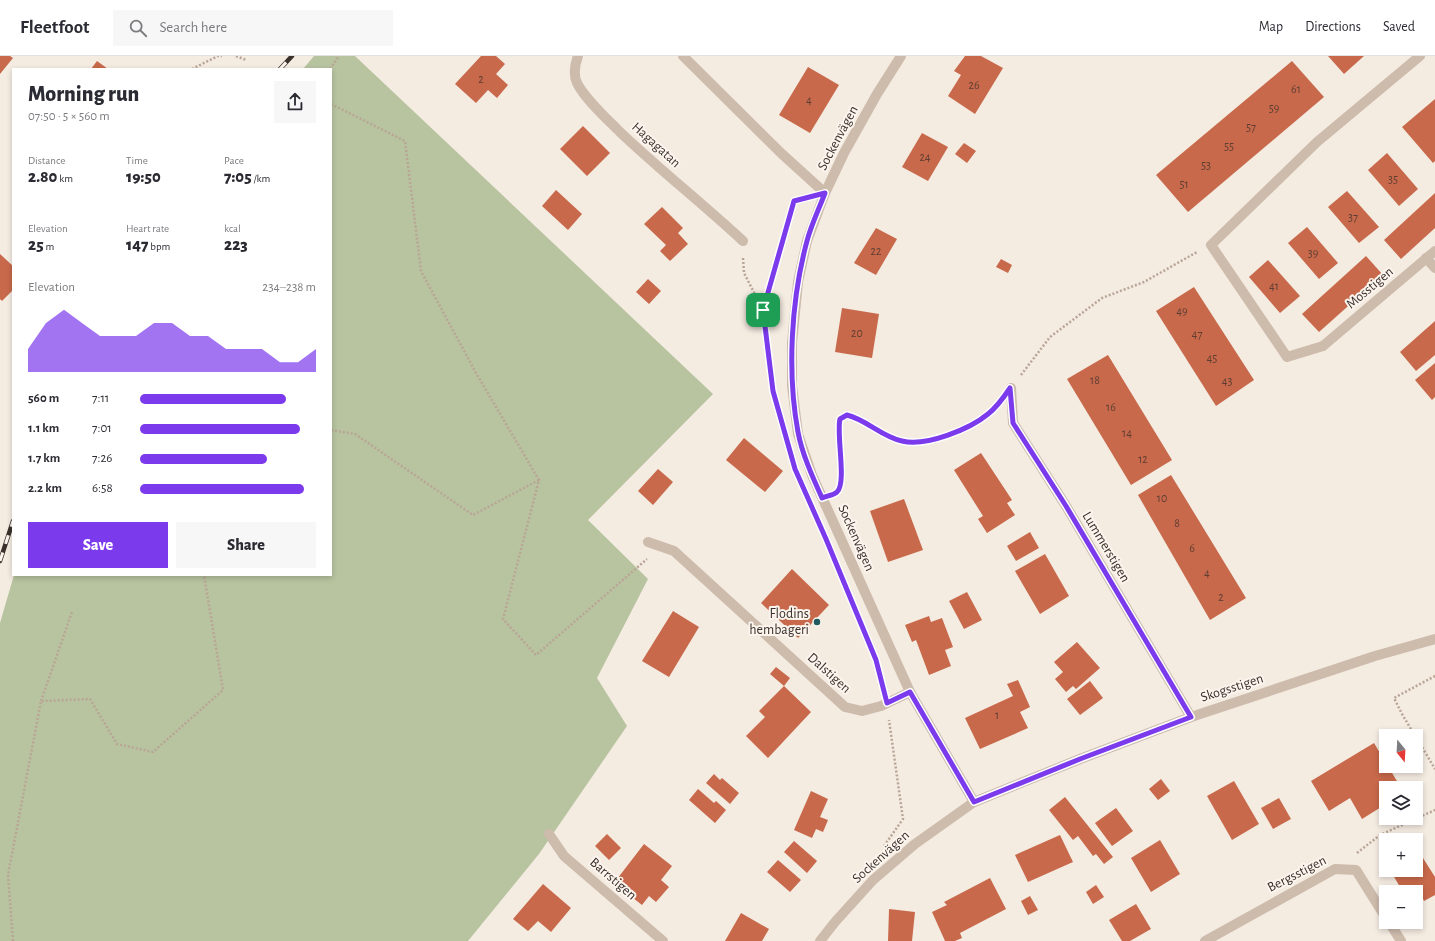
<!DOCTYPE html>
<html lang="en">
<head>
<meta charset="utf-8">
<style>
	:root { --surface:#fff; --page:#f7f7f7; --text:#2b2b33; --muted:#7c7c81; --line:#e1e1e2; --accent:#7c3aed }
	body { margin:0; font-family:"Alegreya Sans",sans-serif; background:var(--page); color:var(--text); height:100vh; display:flex; flex-direction:column; font-size:15px; white-space:nowrap }
	* { box-sizing:border-box; margin:0 }
	p { font-size:13px; color:var(--muted) }
	.icon { flex:none; width:22px; height:22px; fill:none; stroke:currentColor; stroke-width:2; stroke-linecap:round; stroke-linejoin:round }
	.map { position:relative; flex:1; overflow:hidden }
	.details { position:absolute; left:12px; top:12px; width:320px; height:508px; display:flex; flex-direction:column; background:var(--surface); border-radius:0px; box-shadow:0 2px 6px #0003 }
	.details>* { flex:none }
	.needle { width:26px; rotate:162deg }
	.tools { position:absolute; left:1379px; top:673px; display:grid; gap:8px }
	.tools a { display:grid; place-items:center; width:44px; height:44px; border-radius:0px; background:var(--surface); box-shadow:0 2px 6px #0003; font-size:20px }
	.pin { position:absolute; display:grid; place-items:center; width:34px; height:34px; color:#fff; margin:-17px; border-radius:8px; box-shadow:0 2px 6px #0006 }
	.round { display:grid; place-items:center; flex:none; width:42px; height:42px; border-radius:0px; background:var(--page) }
	.head { display:flex; align-items:center; justify-content:space-between; height:68px; padding:0 16px }
	h1 { font-size:22px; font-weight:800; line-height:30px }
	.stats { display:grid; grid-template-columns:repeat(3,1fr); gap:6px; height:68px; padding:4px 16px }
	.stats div { display:grid; align-content:center }
	.stats b { font-size:17px; font-weight:800 }
	.stats small { font-size:11px; font-weight:400 }
	.stats p { font-size:11px }
	.chart { height:112px; padding:8px 16px }
	.chart p { display:flex; justify-content:space-between }
	.chart svg { width:100%; height:72px; margin-top:4px; fill:var(--accent); opacity:.7 }
	.action { display:flex; gap:8px; margin-top:auto; padding:8px 16px }
	.action a { flex:1; height:46px; border-radius:0px; background:var(--accent); color:#fff; font-size:16px; font-weight:800; line-height:46px; text-align:center }
	.action a+a { background:var(--page); color:var(--text) }
	ul { padding:0 16px; list-style:none; font-size:13px }
	li { display:grid; grid-template-columns:64px 48px 1fr; align-items:center; height:30px }
	li i { height:10px; border-radius:5px; background:var(--accent) }
	header { display:flex; align-items:center; gap:24px; box-sizing:border-box; height:56px; padding:0 20px; background:var(--surface); border-bottom:1px solid var(--line) }
	header strong { font-size:19px }
	nav { display:flex; gap:22px; margin-inline-start:auto; font-size:14px }
	.search { width:280px; height:36px; background:var(--page); display:flex; align-items:center; gap:10px; box-sizing:border-box; padding:0 14px; border-radius:0px; color:var(--muted); font-size:15px }
	.map>svg:first-child { display:block }
	.green { fill:#b8c4a0 }
	.building { fill:#c8694b }
	.lines { fill:none; stroke-linecap:round; stroke-linejoin:round }
	.path { stroke:#b9a596; stroke-width:2.5; stroke-dasharray:2 2; stroke-linecap:butt }
	.lane { stroke:#cdbbac; stroke-width:10 }
	.street { stroke:#cdbbac; stroke-width:10 }
	.rail-casing { stroke:#3b302b; stroke-width:4.5 }
	.rail { stroke:#fbf5ee; stroke-width:3; stroke-dasharray:9; stroke-linecap:butt }
	.route-casing { stroke:#fff; stroke-width:8 }
	.route { stroke:#7c3aed; stroke-width:5 }
	.poi-dot { fill:#1f5a5e; stroke:#fbf5ee; stroke-width:1.5 }
	.labels { text-anchor:middle; dominant-baseline:central; stroke-width:4; stroke-linejoin:round; paint-order:stroke }
	.number-label { font-size:12px; fill:#5e3e33 }
	.street-label { font-size:14px; fill:#3b302b; stroke:#fbf5ee }
	.poi-label { font-size:14px; fill:#3b302b; stroke:#fbf5ee; text-anchor:end }
</style>
</head>
<body>
<header>
<strong>Fleetfoot</strong>
<div class="search"><svg class="icon" aria-label="search" viewBox="0 0 24 24"><circle cx="10" cy="10" r="6"/><path d="M15 15l6 6"/></svg>Search here</div>
<nav><a>Map</a><a>Directions</a><a>Saved</a></nav>
</header>
<div class="map">
<svg width="1435" height="885" viewBox="0 0 1435 885">
	<rect width="100%" height="100%" fill="#f4ebe1"/>
	<polygon class="green" points="314,0 355,0 713,338 588,464 648,523 597,622 627,670 539,798 468,885 0,885 0,567 14,519 331,519 331,13 303,13"/>
	<g class="building">
		<polygon points="0,0 10,0 13,2 0,18"/>
		<polygon points="481,0 496,0 505,8 496,18 508,29 497,42 488,34 476,47 455,28"/>
		<polygon points="965,0 981,0 1003,12 975,58 948,40 961,19 954,15"/>
		<polygon points="1328,0 1364,0 1344,18"/>
		<polygon points="97,5 108,13 91,13"/>
		<polygon points="1292,5 1324,41 1188,156 1156,119"/>
		<polygon points="808,11 839,29 810,77 779,59"/>
		<polygon points="1435,43 1435,105 1433,107 1402,71"/>
		<polygon points="583,70 610,97 587,120 560,93"/>
		<polygon points="922,77 948,91 928,125 902,111"/>
		<polygon points="964,87 976,95 967,107 955,98"/>
		<polygon points="1387,97 1418,133 1399,150 1368,114"/>
		<polygon points="556,134 582,158 568,174 542,150"/>
		<polygon points="1347,135 1379,171 1359,187 1328,151"/>
		<polygon points="1435,137 1435,172 1401,203 1384,184"/>
		<polygon points="662,151 683,172 678,177 688,188 670,205 660,195 666,189 644,168"/>
		<polygon points="1307,171 1338,207 1319,223 1288,187"/>
		<polygon points="876,172 897,183 876,219 854,207"/>
		<polygon points="0,198 13,210 13,234 2,245 0,243"/>
		<polygon points="1366,200 1383,219 1319,276 1302,258"/>
		<polygon points="1001,203 1012,209 1008,217 996,211"/>
		<polygon points="1268,204 1300,240 1280,257 1249,221"/>
		<polygon points="648,223 661,235 649,248 636,236"/>
		<polygon points="1194,231 1254,324 1216,350 1156,255"/>
		<polygon points="842,252 879,258 872,302 835,296"/>
		<polygon points="1435,265 1435,299 1416,315 1400,296"/>
		<polygon points="1108,299 1172,404 1131,429 1067,323"/>
		<polygon points="1435,307 1435,341 1432,344 1415,324"/>
		<polygon points="744,382 783,415 765,436 726,404"/>
		<polygon points="981,397 1012,444 1007,447 1015,459 987,477 978,463 983,460 954,414"/>
		<polygon points="658,413 673,426 653,449 638,435"/>
		<polygon points="1171,419 1246,542 1210,564 1138,439"/>
		<polygon points="904,443 923,494 888,506 870,455"/>
		<polygon points="1030,476 1039,492 1016,505 1007,490"/>
		<polygon points="1045,498 1069,540 1040,558 1015,515"/>
		<polygon points="792,513 829,549 798,582 761,547"/>
		<polygon points="967,536 982,564 964,573 949,545"/>
		<polygon points="673,555 699,571 669,621 642,605"/>
		<polygon points="929,560 931,566 942,562 953,591 945,594 951,610 929,619 916,584 912,586 905,569"/>
		<polygon points="1077,586 1100,612 1076,633 1073,630 1066,636 1055,623 1063,616 1054,606"/>
		<polygon points="776,611 790,622 784,630 811,656 768,702 746,680 765,661 759,655 784,630 770,618"/>
		<polygon points="1018,624 1030,651 1020,656 1028,672 980,693 965,662 1013,640 1007,628"/>
		<polygon points="1090,625 1103,642 1080,659 1067,643"/>
		<polygon points="1374,687 1386,707 1386,710 1388,710 1401,732 1386,732 1386,748 1362,763 1350,742 1329,755 1311,725"/>
		<polygon points="714,718 720,724 722,722 739,737 730,748 706,727"/>
		<polygon points="1161,723 1170,735 1158,744 1149,733"/>
		<polygon points="1234,725 1259,768 1232,784 1207,740"/>
		<polygon points="698,733 714,747 716,745 726,754 715,767 689,744"/>
		<polygon points="811,735 828,743 820,761 828,764 823,776 816,773 812,782 794,774"/>
		<polygon points="1065,741 1113,801 1104,808 1096,798 1093,800 1078,780 1073,784 1049,754"/>
		<polygon points="1279,742 1291,763 1273,773 1261,752"/>
		<polygon points="1116,752 1133,775 1112,790 1095,767"/>
		<polygon points="607,778 621,792 609,804 595,790"/>
		<polygon points="1060,779 1073,806 1028,826 1015,799"/>
		<polygon points="1160,784 1180,818 1151,836 1131,802"/>
		<polygon points="794,785 817,805 807,817 784,796"/>
		<polygon points="644,788 672,810 661,824 669,831 656,846 649,840 642,849 614,827"/>
		<polygon points="1416,791 1435,821 1435,839 1424,845 1417,832 1410,836 1403,836 1390,814 1416,814"/>
		<polygon points="778,804 801,824 790,836 767,816"/>
		<polygon points="990,822 1006,853 960,877 962,882 955,885 945,885 932,856 947,849 944,846"/>
		<polygon points="543,828 571,852 551,876 538,865 528,875 513,863"/>
		<polygon points="1096,829 1104,841 1093,848 1086,836"/>
		<polygon points="1030,840 1038,854 1028,859 1021,845"/>
		<polygon points="1136,848 1151,873 1130,885 1122,885 1109,864"/>
		<polygon points="889,853 915,856 912,885 888,885"/>
		<polygon points="741,857 769,873 762,885 725,885"/>
	</g>
	<g class="lines">
		<g class="path">
			<polyline points="236,0 246,4"/>
			<polyline points="192,13 218,0 222,0"/>
			<polyline points="330,13 339,0"/>
			<polyline points="331,48 405,85 421,215 476,317 539,424 503,563 536,599 647,503"/>
			<polyline points="743,202 744,217 763,254"/>
			<polyline points="1021,319 1050,281 1102,242 1144,226 1197,196"/>
			<polyline points="775,344 773,335 763,254 794,145 805,142"/>
			<polyline points="331,374 355,378 473,459 539,424"/>
			<path d="M 837,435 C 847,420 835,382 840,363 L 847,359 C 863,363 875,375 891,381 C 898,384 906,387 914,387 C 937,387 980,367 995,351"/>
			<polyline points="877,607 883,632"/>
			<polyline points="41,645 72,556"/>
			<polyline points="1415,680 1402,658 1394,642 1435,620"/>
			<polyline points="1416,681 1435,713"/>
			<polyline points="884,790 903,763 889,664"/>
			<polyline points="1357,797 1380,779 1435,754"/>
			<polyline points="13,885 8,819 41,645 90,643 117,688 153,696 223,634 204,519"/>
		</g>
		<g class="lane">
			<polyline points="1426,202 1435,212"/>
			<polyline points="1323,290 1287,301 1211,189 1317,86 1420,0"/>
		</g>
		<g class="street">
			<path d="M 578,0 C 575,8 573,18 577,27 C 585,43 606,62 619,75 C 659,113 702,147 743,185"/>
			<polyline points="683,0 782,98 825,137"/>
			<polyline points="901,0 877,38 844,97 825,137 807,185 798,226 792,287 792,330 798,378 812,419 910,636 974,746"/>
			<polyline points="1323,290 1435,195"/>
			<polyline points="1011,332 1013,367 1066,450 1191,661"/>
			<polyline points="648,486 674,495 845,651 862,655 881,650 910,636"/>
			<polyline points="549,778 564,800 663,885"/>
			<polyline points="1389,866 1401,885"/>
			<polyline points="820,885 835,866 873,824 915,788 974,746 1080,703 1191,661 1375,600 1435,583"/>
			<polyline points="1205,885 1335,813 1356,814 1386,862"/>
		</g>
		<defs>
			<g id="rail">
				<polyline points="280,13 292,0"/>
				<polyline points="0,505 13,465"/>
			</g>
		</defs>
		<use href="#rail" class="rail-casing"/>
		<use href="#rail" class="rail"/>
	</g>
	<g class="lines">
		<defs>
			<path id="route" d="M 825,137 C 819,153 811,169 807,185 C 791,244 787,317 798,376 C 802,398 813,422 822,442 C 827,440 834,439 837,436 C 847,427 836,378 840,363 L 847,359 C 867,364 882,381 902,385 C 926,391 970,373 988,358 C 997,351 1004,341 1010,332 L 1013,367 L 1066,450 L 1191,661 L 1080,703 L 974,746 L 910,636 L 887,647 L 876,604 L 826,483 L 795,413 L 773,335 L 763,254 L 794,145 Z"/>
		</defs>
		<use href="#route" class="route-casing"/>
		<use href="#route" class="route"/>
	</g>
	<circle class="poi-dot" cx="817" cy="566" r="4"/>
	<g class="labels">
		<g class="number-label">
			<text x="481" y="23">2</text>
			<text x="974" y="29">26</text>
			<text x="1296" y="33">61</text>
			<text x="809" y="44">4</text>
			<text x="1274" y="52">59</text>
			<text x="1251" y="71">57</text>
			<text x="1229" y="90">55</text>
			<text x="925" y="101">24</text>
			<text x="1206" y="109">53</text>
			<text x="1393" y="123">35</text>
			<text x="1184" y="128">51</text>
			<text x="1353" y="161">37</text>
			<text x="876" y="195">22</text>
			<text x="1313" y="197">39</text>
			<text x="1274" y="230">41</text>
			<text x="1182" y="255">49</text>
			<text x="857" y="277">20</text>
			<text x="1197" y="278">47</text>
			<text x="1212" y="302">45</text>
			<text x="1095" y="324">18</text>
			<text x="1227" y="325">43</text>
			<text x="1111" y="351">16</text>
			<text x="1127" y="377">14</text>
			<text x="1143" y="403">12</text>
			<text x="1162" y="442">10</text>
			<text x="1177" y="467">8</text>
			<text x="1192" y="492">6</text>
			<text x="1207" y="517">4</text>
			<text x="1221" y="541">2</text>
			<text x="997" y="659">1</text>
		</g>
		<g class="street-label">
			<text transform="translate(838 82) rotate(-62)">Sockenvägen</text>
			<text transform="translate(656 89) rotate(42)">Hagagatan</text>
			<text transform="translate(1370 232) rotate(-40)">Mosstigen</text>
			<text transform="translate(856 482) rotate(66)">Sockenvägen</text>
			<text transform="translate(1106 491) rotate(59)">Lummerstigen</text>
			<text transform="translate(829 617) rotate(42)">Dalstigen</text>
			<text transform="translate(1232 632) rotate(-18)">Skogsstigen</text>
			<text transform="translate(881 801) rotate(-42)">Sockenvägen</text>
			<text transform="translate(1297 818) rotate(-27)">Bergsstigen</text>
			<text transform="translate(613 823) rotate(41)">Barrstigen</text>
		</g>
		<g class="poi-label">
			<text x="809" y="558">Flodins<tspan x="809" dy="16">hembageri</tspan></text>
		</g>
	</g>
</svg>
<div class="tools">
<a><svg class="needle" viewBox="-14 -14 28 28"><path d="M0-13l5 13h-10z" fill="#e53935"/><path d="M0 13l5-13h-10z" fill="#7c7c81"/></svg></a>
<a><svg class="icon" aria-label="layers" viewBox="0 0 24 24"><path d="M12 4l9 5-9 5-9-5zM3 14l9 5 9-5"/></svg></a>
<a>+</a>
<a>−</a>
</div>
<div class="pin" style="left:763px;top:254px;background:#1e9e55"><svg class="icon" aria-label="arrive" viewBox="0 0 24 24"><path d="M6 21V4h12l-3 4 3 4H6"/></svg></div>
<section class="details">
<div class="head"><div><h1>Morning run</h1><p>07:50 · 5 × 560 m</p></div><a class="round"><svg class="icon" aria-label="share" viewBox="0 0 24 24"><path d="M12 15V3M7 8l5-5 5 5M5 13v7h14v-7"/></svg></a></div>
<div class="stats">
<div><p>Distance</p><b>2.80<small> km</small></b></div>
<div><p>Time</p><b>19:50</b></div>
<div><p>Pace</p><b>7:05<small> /km</small></b></div>
</div>
<div class="stats">
<div><p>Elevation</p><b>25<small> m</small></b></div>
<div><p>Heart rate</p><b>147<small> bpm</small></b></div>
<div><p>kcal</p><b>223</b></div>
</div>
<div class="chart"><p><span>Elevation</span>234–238 m</p>
<svg viewBox="0 0 160 44" preserveAspectRatio="none"><path d="M0 44V30L10 14L20 6L30 14L40 22L50 22L60 22L70 14L80 14L90 22L100 22L110 30L120 30L130 30L140 38L150 38L160 30V44z"/></svg>
</div>
<ul>
<li><b>560 m</b>7:11<i style="width:83%"></i></li>
<li><b>1.1 km</b>7:01<i style="width:91%"></i></li>
<li><b>1.7 km</b>7:26<i style="width:72%"></i></li>
<li><b>2.2 km</b>6:58<i style="width:93%"></i></li>
</ul>
<div class="action"><a>Save</a><a>Share</a></div>
</section>
</div>
</body>
</html>
